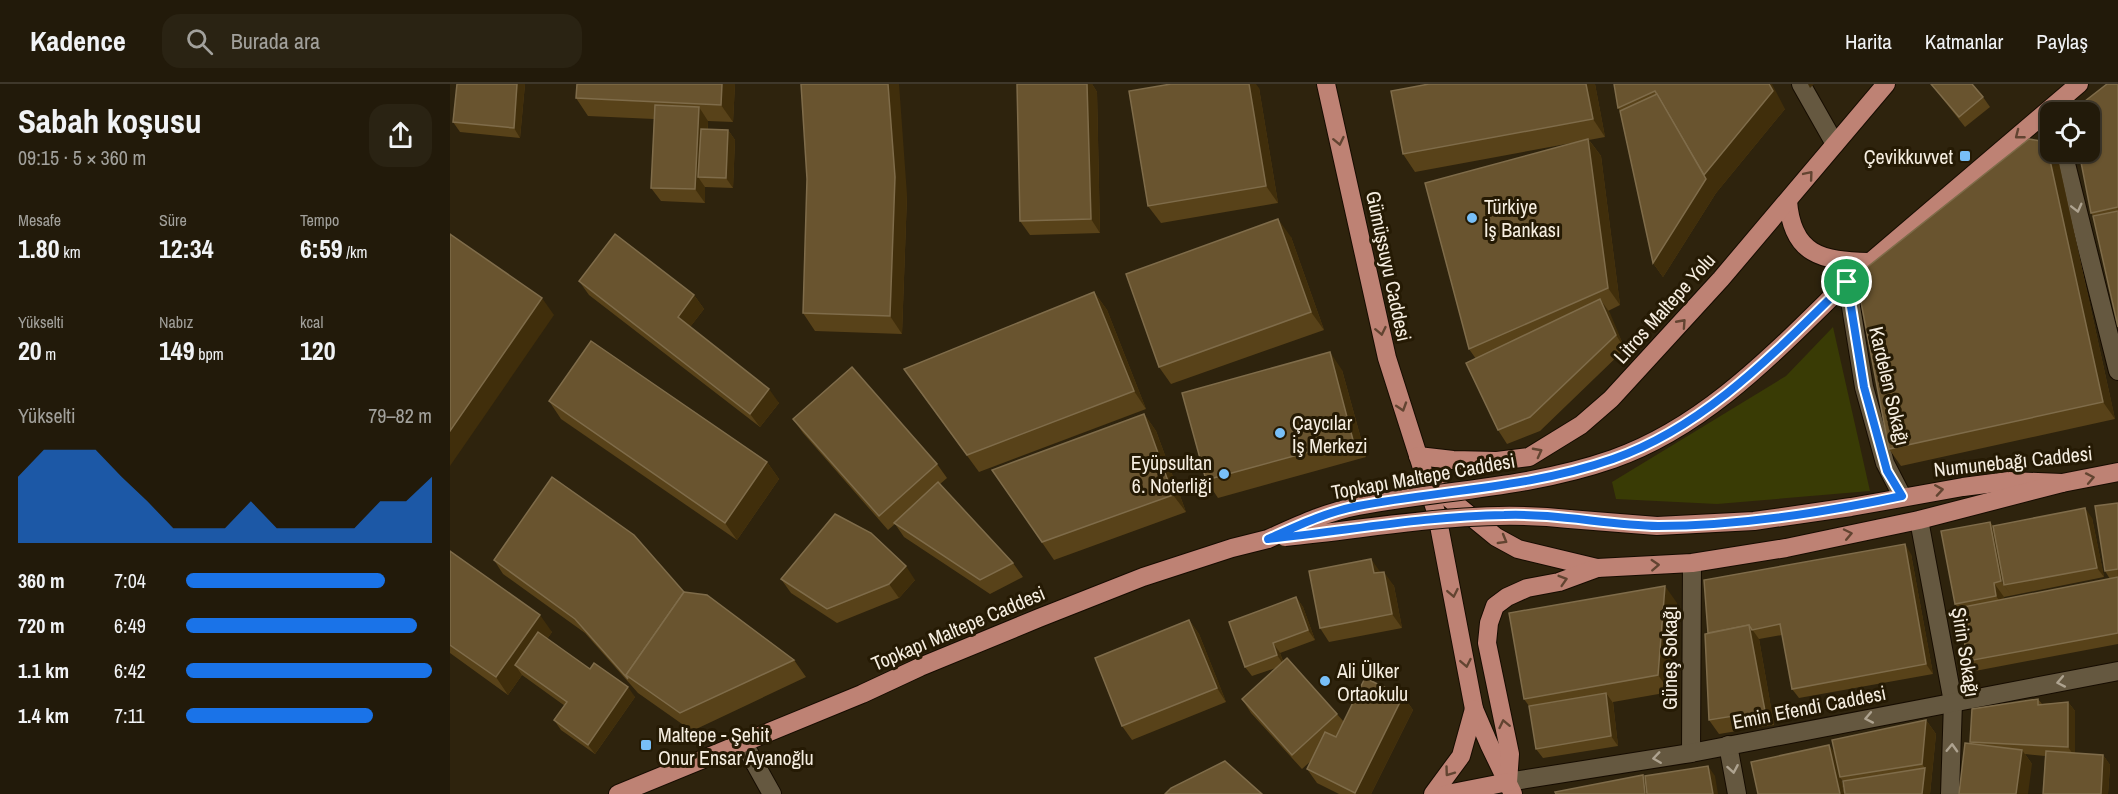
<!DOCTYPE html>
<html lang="tr">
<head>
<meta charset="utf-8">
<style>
	:root { --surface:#221a0a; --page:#2a2313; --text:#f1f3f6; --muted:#a2a19c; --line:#3f382b; --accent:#1a73e8 }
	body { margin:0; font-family:"Archivo Narrow",sans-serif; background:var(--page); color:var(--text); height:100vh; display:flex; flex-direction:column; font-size:22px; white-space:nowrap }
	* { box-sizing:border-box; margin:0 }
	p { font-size:20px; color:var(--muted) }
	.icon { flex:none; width:33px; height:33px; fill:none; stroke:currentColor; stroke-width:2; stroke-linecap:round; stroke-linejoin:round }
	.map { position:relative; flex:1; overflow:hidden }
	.sheet { display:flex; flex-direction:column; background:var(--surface); width:450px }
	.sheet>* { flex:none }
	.fabs { position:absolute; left:1590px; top:18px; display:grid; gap:12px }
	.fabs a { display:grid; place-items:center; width:60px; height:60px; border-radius:12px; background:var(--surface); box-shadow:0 2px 4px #0004,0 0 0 2px var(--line); font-size:30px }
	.pin { position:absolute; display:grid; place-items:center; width:51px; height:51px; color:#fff; margin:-26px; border:3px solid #fff; border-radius:50%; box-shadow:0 2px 6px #0007 }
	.round { display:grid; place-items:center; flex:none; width:63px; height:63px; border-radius:18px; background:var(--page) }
	.headline { display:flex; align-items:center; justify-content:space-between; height:102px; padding:0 18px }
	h1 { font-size:33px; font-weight:700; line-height:45px }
	.metrics { display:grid; grid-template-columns:repeat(3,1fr); gap:9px; height:102px; padding:6px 18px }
	.metrics div { display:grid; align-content:center }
	.metrics b { font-size:26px; font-weight:700 }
	.metrics small { font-size:16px; font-weight:400 }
	.metrics p { font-size:16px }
	.chart { height:168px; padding:12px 18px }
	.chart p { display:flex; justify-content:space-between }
	.chart svg { width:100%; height:108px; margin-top:6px; fill:var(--accent); opacity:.7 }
	ul { padding:0 18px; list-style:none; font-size:20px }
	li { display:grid; grid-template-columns:96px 72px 1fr; align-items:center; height:45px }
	li i { height:15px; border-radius:8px; background:var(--accent) }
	header { display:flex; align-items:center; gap:36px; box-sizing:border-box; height:84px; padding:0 30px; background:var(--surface); border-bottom:2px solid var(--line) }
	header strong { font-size:28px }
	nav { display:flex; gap:33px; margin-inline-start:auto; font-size:21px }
	.search { width:420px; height:54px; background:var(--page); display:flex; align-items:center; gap:15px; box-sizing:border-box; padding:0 21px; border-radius:18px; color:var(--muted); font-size:22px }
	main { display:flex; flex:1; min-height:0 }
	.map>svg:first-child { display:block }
	.green { fill:#393b05 }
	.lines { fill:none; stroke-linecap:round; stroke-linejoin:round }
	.minor-casing { stroke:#160c00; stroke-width:20 }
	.major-casing { stroke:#160c00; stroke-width:20 }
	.minor { stroke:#655840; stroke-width:18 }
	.major { stroke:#be8274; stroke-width:18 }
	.major-bridge-casing { stroke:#160c00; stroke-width:20; stroke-linecap:butt }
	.major-bridge { stroke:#be8274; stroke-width:18 }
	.wall { fill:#584219 }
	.shaded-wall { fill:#402e0b }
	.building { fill:#69542f; stroke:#7f6c4a; stroke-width:1.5 }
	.oneway { stroke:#624431 }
	.oneway2 { stroke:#aea390 }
	.route-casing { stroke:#fff; stroke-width:12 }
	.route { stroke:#1a73e8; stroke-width:8 }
	.poi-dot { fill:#78bff7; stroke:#251a04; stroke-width:2 }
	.labels { text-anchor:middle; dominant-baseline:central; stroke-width:6; stroke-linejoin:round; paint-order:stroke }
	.poi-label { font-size:20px; fill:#f6eee1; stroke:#251a04; text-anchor:start }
	.street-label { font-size:20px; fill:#f6eee1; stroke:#251a04 }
</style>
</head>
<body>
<header>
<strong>Kadence</strong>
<div class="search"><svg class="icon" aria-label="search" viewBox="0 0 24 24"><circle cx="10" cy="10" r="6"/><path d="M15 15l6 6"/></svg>Burada ara</div>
<nav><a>Harita</a><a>Katmanlar</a><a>Paylaş</a></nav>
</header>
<main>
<section class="sheet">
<div class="headline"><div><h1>Sabah koşusu</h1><p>09:15 · 5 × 360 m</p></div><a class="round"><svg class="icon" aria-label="share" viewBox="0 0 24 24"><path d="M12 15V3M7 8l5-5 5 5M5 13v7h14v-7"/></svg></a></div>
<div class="metrics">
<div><p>Mesafe</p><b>1.80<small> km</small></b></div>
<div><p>Süre</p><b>12:34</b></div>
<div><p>Tempo</p><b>6:59<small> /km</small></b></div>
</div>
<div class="metrics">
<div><p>Yükselti</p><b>20<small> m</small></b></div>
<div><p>Nabız</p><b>149<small> bpm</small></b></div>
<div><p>kcal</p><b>120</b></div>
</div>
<div class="chart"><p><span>Yükselti</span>79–82 m</p>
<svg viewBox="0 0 160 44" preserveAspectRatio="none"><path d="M0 44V17L10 6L20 6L30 6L40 17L50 27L60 38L70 38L80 38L90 27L100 38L110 38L120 38L130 38L140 27L150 27L160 17V44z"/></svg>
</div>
<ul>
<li><b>360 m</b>7:04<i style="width:81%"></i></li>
<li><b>720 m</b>6:49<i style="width:94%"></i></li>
<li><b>1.1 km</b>6:42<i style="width:100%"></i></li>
<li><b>1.4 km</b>7:11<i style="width:76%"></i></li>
</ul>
</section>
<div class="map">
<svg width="1668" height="710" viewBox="0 0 1668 710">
	<rect width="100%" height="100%" fill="#2e230d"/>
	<polygon class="green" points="1383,243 1420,407 1267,420 1166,415 1162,398 1336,292"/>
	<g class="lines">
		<defs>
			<g id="minor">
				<polyline points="1351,0 1385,60"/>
				<polyline points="1613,68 1668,287"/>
				<polyline points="1397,198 1414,303 1435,379 1452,412"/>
				<polyline points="1469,436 1503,618 1500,710"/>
				<polyline points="293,658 322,710"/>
				<polyline points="1278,661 1287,710"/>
				<polyline points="1241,669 1242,479"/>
				<polyline points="1058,698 1241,669 1668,587"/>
			</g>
			<g id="major">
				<polyline points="876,0 937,274 987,431 1024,625 1039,660 1063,710"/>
				<path d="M 1338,117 C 1342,171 1372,177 1419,178"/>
				<polyline points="1397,198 1629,0"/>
				<polyline points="968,372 1003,376 1047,377 1079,373 1131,341 1161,315 1271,195 1436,0"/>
				<polyline points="987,400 996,412 1046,453 1068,465 1147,484"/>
				<polyline points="1119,435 1207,442 1304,437 1401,423 1513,403 1559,397 1612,399 1668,388"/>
				<polyline points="1058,698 1060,670 1037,559 1039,539 1045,522 1057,513 1077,504 1109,498 1147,484 1242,479 1336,464 1469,436 1612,399"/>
				<polyline points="168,710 412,610 470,583 589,534 693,493 782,464 818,455"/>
				<polyline points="983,710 1011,672 1024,625"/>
				<polyline points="997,710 1058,698"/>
			</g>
		</defs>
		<use href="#minor" class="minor-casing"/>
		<use href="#major" class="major-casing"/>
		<use href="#minor" class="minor"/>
		<use href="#major" class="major"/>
		<defs>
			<g id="major-bridge">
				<path d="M 835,453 C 930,444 1023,424 1119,435"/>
				<path d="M 818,455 C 847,442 876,428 908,422 C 993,406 1080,404 1163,375 C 1257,342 1327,266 1397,198"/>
			</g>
		</defs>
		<use href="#major-bridge" class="major-bridge-casing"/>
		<use href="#major-bridge" class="major-bridge"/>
	</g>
	<g class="wall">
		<polygon points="7,0 75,0 70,54 10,48 3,38"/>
		<polygon points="127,0 285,0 283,38 258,37 258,45 278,46 285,56 283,104 255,103 255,119 211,117 201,104 204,35 138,32 126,14"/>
		<polygon points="567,0 642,0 647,8 650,149 580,151 570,137"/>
		<polygon points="1145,0 1155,53 1139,56 1151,72 1170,221 1158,227 1175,265 1090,347 1057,360 1048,346 1026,275 1019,265 1127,58 965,88 953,70"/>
		<polygon points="1164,0 1335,25 1266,109 1213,193 1203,179 1170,27 1168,24"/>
		<polygon points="1481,0 1533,13 1540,23 1515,43"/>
		<polygon points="1668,0 1668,243 1643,132 1641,129"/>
		<polygon points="809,4 828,119 711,139 698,122"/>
		<polygon points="1600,64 1608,75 1665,335 1451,382 1439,365"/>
		<polygon points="457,111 452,250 365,247 353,229"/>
		<polygon points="841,153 874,246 721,300 709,283"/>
		<polygon points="129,197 244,211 254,225 240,243 329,319 310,343 139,211"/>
		<polygon points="644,208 657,226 696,325 529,388 466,302"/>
		<polygon points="892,286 916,373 768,414 756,396"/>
		<polygon points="99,317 317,378 329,395 287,456 111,335"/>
		<polygon points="694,330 706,347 736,428 604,476 542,386"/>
		<polygon points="343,335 487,380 497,394 490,400 563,479 573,493 540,510 454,453 445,440 438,446 353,349"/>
		<polygon points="1668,419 1668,560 1525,587 1518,577 1508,524 1505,520 1540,438 1543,442 1642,434 1654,493 1554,513 1554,515 1660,495 1655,487"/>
		<polygon points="0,467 102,548 97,555 140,585 185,613 145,670 111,646 104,636 115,622 72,591 58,611 0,569"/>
		<polygon points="1461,470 1483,590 1349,614 1342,605 1332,551 1309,555 1324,641 1269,650 1259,636 1255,550"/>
		<polygon points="44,476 234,508 344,576 356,593 242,647 188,609 135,549 53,490"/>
		<polygon points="931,488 944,502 952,544 879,558 870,544"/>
		<polygon points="331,495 465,496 449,514 387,539 341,509"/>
		<polygon points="846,513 853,523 865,556 830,569 833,577 887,630 894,638 953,612 963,626 921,710 889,710 867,699 857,685 862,676 852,685 801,629 792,615 826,584 802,592 795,583"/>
		<polygon points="1227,519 1220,608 1163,618 1168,662 1093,674 1086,665 1079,622 1074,615"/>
		<polygon points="739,536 749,550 776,618 682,656 672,642"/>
		<polygon points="1588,615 1592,620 1618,618 1625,627 1625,669 1653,671 1660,681 1658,710 1593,710 1595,672 1575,670 1582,680 1521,660 1520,658"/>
		<polygon points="1476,636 1486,650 1480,710 1395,710 1393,697 1391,695 1395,710 1308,710 1379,661 1384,669"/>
	</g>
	<g class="shaded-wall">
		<polygon points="67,0 75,0 70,54 64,44"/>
		<polygon points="272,0 285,0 283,38 271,21"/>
		<polygon points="438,0 449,0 457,111 452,250 440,232"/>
		<polygon points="637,0 642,0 647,8 650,149 641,135"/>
		<polygon points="799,0 806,0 809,4 828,119 816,102"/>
		<polygon points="1136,0 1145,0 1155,53 1143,35"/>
		<polygon points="1319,0 1322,0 1335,25 1266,109 1213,193 1203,179 1254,91"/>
		<polygon points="1358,0 1364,0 1360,4"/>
		<polygon points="249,23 258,37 256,93 248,93 255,103 255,119 245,105"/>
		<polygon points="278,46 285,56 283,104 276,94"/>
		<polygon points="1138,55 1151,72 1170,221 1158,204"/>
		<polygon points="1596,58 1600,64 1600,68 1603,68 1608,75 1665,335 1653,318"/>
		<polygon points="828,135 841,153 874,246 861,228"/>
		<polygon points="644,208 657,226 696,325 684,307"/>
		<polygon points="244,211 254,225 237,247 228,233"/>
		<polygon points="92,214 104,231 0,382 0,347"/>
		<polygon points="1150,215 1160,229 1175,265 1166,251"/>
		<polygon points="880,268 892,286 916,373 903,356"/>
		<polygon points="319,305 329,319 310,343 300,330"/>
		<polygon points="694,330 706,347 736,428 723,411"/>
		<polygon points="317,378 329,395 287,456 275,439"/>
		<polygon points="1635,424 1642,434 1654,493 1647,484"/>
		<polygon points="1540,438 1550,452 1554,501 1561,511 1551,497"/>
		<polygon points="1455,460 1461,470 1483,590 1476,580"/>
		<polygon points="921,475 931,489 924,489"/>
		<polygon points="456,482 465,496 449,514 439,500"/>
		<polygon points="934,488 944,502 952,544 942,530"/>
		<polygon points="1544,499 1554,513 1556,526 1546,512"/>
		<polygon points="1215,502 1227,519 1220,608 1208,591"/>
		<polygon points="846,513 853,523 865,556 858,546"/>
		<polygon points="90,531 102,548 74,588 65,581 72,591 58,611 46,593"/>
		<polygon points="739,536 749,550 776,618 767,604"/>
		<polygon points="1299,541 1309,555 1324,641 1315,627"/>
		<polygon points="823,559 830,569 834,581 827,571"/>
		<polygon points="178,603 185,613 145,670 138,661"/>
		<polygon points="1156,609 1163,619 1168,662 1161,652"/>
		<polygon points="953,612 963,626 921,710 906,710 905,709"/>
		<polygon points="1618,618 1625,627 1625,673 1618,663"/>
		<polygon points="1476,636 1486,650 1480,710 1472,710 1475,684 1472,680"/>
		<polygon points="1379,661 1386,670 1390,693 1391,695 1394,710 1390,710"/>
		<polygon points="1572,666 1582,680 1578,710 1566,710"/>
		<polygon points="1653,671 1660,681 1658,710 1651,710"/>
		<polygon points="1258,682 1265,692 1268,710 1263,710"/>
		<polygon points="1193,691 1200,701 1201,710 1195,710"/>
	</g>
	<g class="building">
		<polygon points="7,0 67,0 64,44 3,38"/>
		<polygon points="127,0 272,0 271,21 126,14"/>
		<polygon points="351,0 438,0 445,93 440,232 353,229 357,95"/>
		<polygon points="567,0 637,0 641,135 570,137"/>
		<polygon points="721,0 799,0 816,102 698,122 679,7"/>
		<polygon points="979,0 1136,0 1143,35 953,70 941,7"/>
		<polygon points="1164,0 1319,0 1323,7 1254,91 1205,7 1168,24"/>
		<polygon points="1481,0 1522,0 1533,13 1509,33"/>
		<polygon points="1657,0 1668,0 1668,123 1641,129 1629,68 1640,68 1640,28 1621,28"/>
		<polygon points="1207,10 1256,95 1203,179 1170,27"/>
		<polygon points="205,21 249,23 245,105 201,104"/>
		<polygon points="251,45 278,46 276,94 248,93"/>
		<polygon points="1138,55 1158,204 1019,265 975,99"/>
		<polygon points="1579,55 1596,58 1653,318 1439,365 1406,192"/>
		<polygon points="1668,127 1668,243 1643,132"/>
		<polygon points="828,135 861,228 709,283 676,190"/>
		<polygon points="0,150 92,214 0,347"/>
		<polygon points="165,150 244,211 228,233 319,305 300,330 129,197"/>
		<polygon points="644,208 684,307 517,371 454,285"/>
		<polygon points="1150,215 1166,251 1080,333 1048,346 1016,279"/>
		<polygon points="141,257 317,378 275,439 99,317"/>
		<polygon points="880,268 903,356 756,396 732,309"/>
		<polygon points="402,283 487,380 429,432 343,335"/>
		<polygon points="694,330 723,411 592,458 542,386"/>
		<polygon points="102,393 184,451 234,508 176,591 178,595 125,535 44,476"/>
		<polygon points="488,398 563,479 530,496 444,439"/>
		<polygon points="1668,419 1668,485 1655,487 1645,422"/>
		<polygon points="1635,424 1647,484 1554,501 1543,442"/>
		<polygon points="385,430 421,449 456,482 439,500 377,525 331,495"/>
		<polygon points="1540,438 1551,497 1544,499 1546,512 1505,520 1491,447"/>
		<polygon points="1455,460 1476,580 1342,605 1330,540 1302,546 1299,541 1258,549 1254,496"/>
		<polygon points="0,467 90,531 46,593 0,561"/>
		<polygon points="921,475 924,489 934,488 942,530 870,544 859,487"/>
		<polygon points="1668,493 1668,549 1518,577 1508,524"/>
		<polygon points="1215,502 1208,591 1074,615 1059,529"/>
		<polygon points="234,508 257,511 344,576 230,629 176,591"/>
		<polygon points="846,513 858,546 823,559 827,571 795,583 779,538"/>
		<polygon points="739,536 767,604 672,642 645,574"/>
		<polygon points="1299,541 1315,627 1259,636 1255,550"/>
		<polygon points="88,548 140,585 144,579 178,603 138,661 104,636 117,618 65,581"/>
		<polygon points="837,574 887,630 842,671 792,615"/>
		<polygon points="915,594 953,612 905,709 857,685 875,648 886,653"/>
		<polygon points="1156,609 1161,652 1086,665 1079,622"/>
		<polygon points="1588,615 1588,621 1618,618 1618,663 1520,658 1522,625"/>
		<polygon points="1476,636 1472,680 1390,693 1382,656"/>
		<polygon points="1515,659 1572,666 1566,710 1509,710"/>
		<polygon points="1379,661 1390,710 1308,710 1301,678"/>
		<polygon points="1596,667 1653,671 1651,710 1593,710"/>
		<polygon points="775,677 812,710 715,710 721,704"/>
		<polygon points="1258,682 1263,710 1197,710 1195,692"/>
		<polygon points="1475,684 1472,710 1395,710 1393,697"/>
		<polygon points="1193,691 1195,710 1106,710 1105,708"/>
	</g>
	<defs><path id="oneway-chevron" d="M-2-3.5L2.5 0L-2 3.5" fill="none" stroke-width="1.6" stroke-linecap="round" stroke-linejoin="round" transform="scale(1.5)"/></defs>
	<g class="oneway">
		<use href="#oneway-chevron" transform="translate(1569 51) rotate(142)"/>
		<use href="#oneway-chevron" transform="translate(889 57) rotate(78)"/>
		<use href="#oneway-chevron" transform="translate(1359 91) rotate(-50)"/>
		<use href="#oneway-chevron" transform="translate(1232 239) rotate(-48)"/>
		<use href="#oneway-chevron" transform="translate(931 247) rotate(78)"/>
		<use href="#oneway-chevron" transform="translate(952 323) rotate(72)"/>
		<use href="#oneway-chevron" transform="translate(1088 368) rotate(-28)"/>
		<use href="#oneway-chevron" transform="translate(1640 394) rotate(-11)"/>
		<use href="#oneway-chevron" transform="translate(1489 406) rotate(-9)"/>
		<use href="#oneway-chevron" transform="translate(1398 450) rotate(-12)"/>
		<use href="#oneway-chevron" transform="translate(1053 456) rotate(30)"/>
		<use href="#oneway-chevron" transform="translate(1205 481) rotate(-3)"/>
		<use href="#oneway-chevron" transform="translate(1113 496) rotate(-17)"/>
		<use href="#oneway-chevron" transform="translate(1003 509) rotate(79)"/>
		<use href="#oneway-chevron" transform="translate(1016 579) rotate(79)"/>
		<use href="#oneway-chevron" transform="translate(1054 640) rotate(-102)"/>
		<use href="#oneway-chevron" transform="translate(999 688) rotate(126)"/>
	</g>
	<g class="oneway2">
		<use href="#oneway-chevron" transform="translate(1627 124) rotate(76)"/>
		<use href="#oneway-chevron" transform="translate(1611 598) rotate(169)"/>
		<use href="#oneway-chevron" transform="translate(1419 634) rotate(169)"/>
		<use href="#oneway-chevron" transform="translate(1502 664) rotate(-88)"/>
		<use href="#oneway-chevron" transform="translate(1207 674) rotate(172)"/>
		<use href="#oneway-chevron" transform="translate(1283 685) rotate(80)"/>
	</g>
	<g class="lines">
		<defs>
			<path id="route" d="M 1397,198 L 1414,303 L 1437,387 L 1452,412 C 1372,429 1290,442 1208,442 C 1157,441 1105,429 1054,431 C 975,432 897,447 818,455 C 847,442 876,428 908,422 C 993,406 1080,404 1163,375 C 1257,342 1327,266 1397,198 Z"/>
		</defs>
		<use href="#route" class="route-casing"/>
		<use href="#route" class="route"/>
	</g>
	<g class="poi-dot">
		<rect x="1509" y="66" width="12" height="12" rx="3"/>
		<circle cx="1022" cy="134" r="6"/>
		<circle cx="830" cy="349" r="6"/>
		<circle cx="774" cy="390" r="6"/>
		<circle cx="875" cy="597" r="6"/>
		<rect x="190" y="655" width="12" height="12" rx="3"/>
	</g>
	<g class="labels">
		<g class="poi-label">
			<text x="1503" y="72" text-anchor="end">Çevikkuvvet</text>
			<text x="1034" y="122">Türkiye<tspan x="1034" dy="23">İş Bankası</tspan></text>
			<text x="842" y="338">Çaycılar<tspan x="842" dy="23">İş Merkezi</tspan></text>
			<text x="762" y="378" text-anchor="end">Eyüpsultan<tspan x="762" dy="23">6. Noterliği</tspan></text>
			<text x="887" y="586">Ali Ülker<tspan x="887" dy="23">Ortaokulu</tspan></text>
			<text x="208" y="650">Maltepe - Şehit<tspan x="208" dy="23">Onur Ensar Ayanoğlu</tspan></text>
		</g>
		<g class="street-label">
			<text transform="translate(939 182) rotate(78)">Gümüşsuyu Caddesi</text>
			<text transform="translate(1214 224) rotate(-48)">Litros Maltepe Yolu</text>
			<text transform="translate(1440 302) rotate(77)">Kardelen Sokağı</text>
			<text transform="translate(1563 377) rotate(-6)">Numunebağı Caddesi</text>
			<text transform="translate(973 392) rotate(-10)">Topkapı Maltepe Caddesi</text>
			<text transform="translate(508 544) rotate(-23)">Topkapı Maltepe Caddesi</text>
			<text transform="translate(1516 568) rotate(81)">Şirin Sokağı</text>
			<text transform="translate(1219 574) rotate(-90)">Güneş Sokağı</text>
			<text transform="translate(1359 623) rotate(-11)">Emin Efendi Caddesi</text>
		</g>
	</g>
</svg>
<div class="fabs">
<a><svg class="icon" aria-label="locate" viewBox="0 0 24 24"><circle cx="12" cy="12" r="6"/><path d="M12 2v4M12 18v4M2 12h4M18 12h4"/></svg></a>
</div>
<div class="pin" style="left:1397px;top:198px;background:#1e9e55"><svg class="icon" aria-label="arrive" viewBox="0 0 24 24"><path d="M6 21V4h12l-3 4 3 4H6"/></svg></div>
</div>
</main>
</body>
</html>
